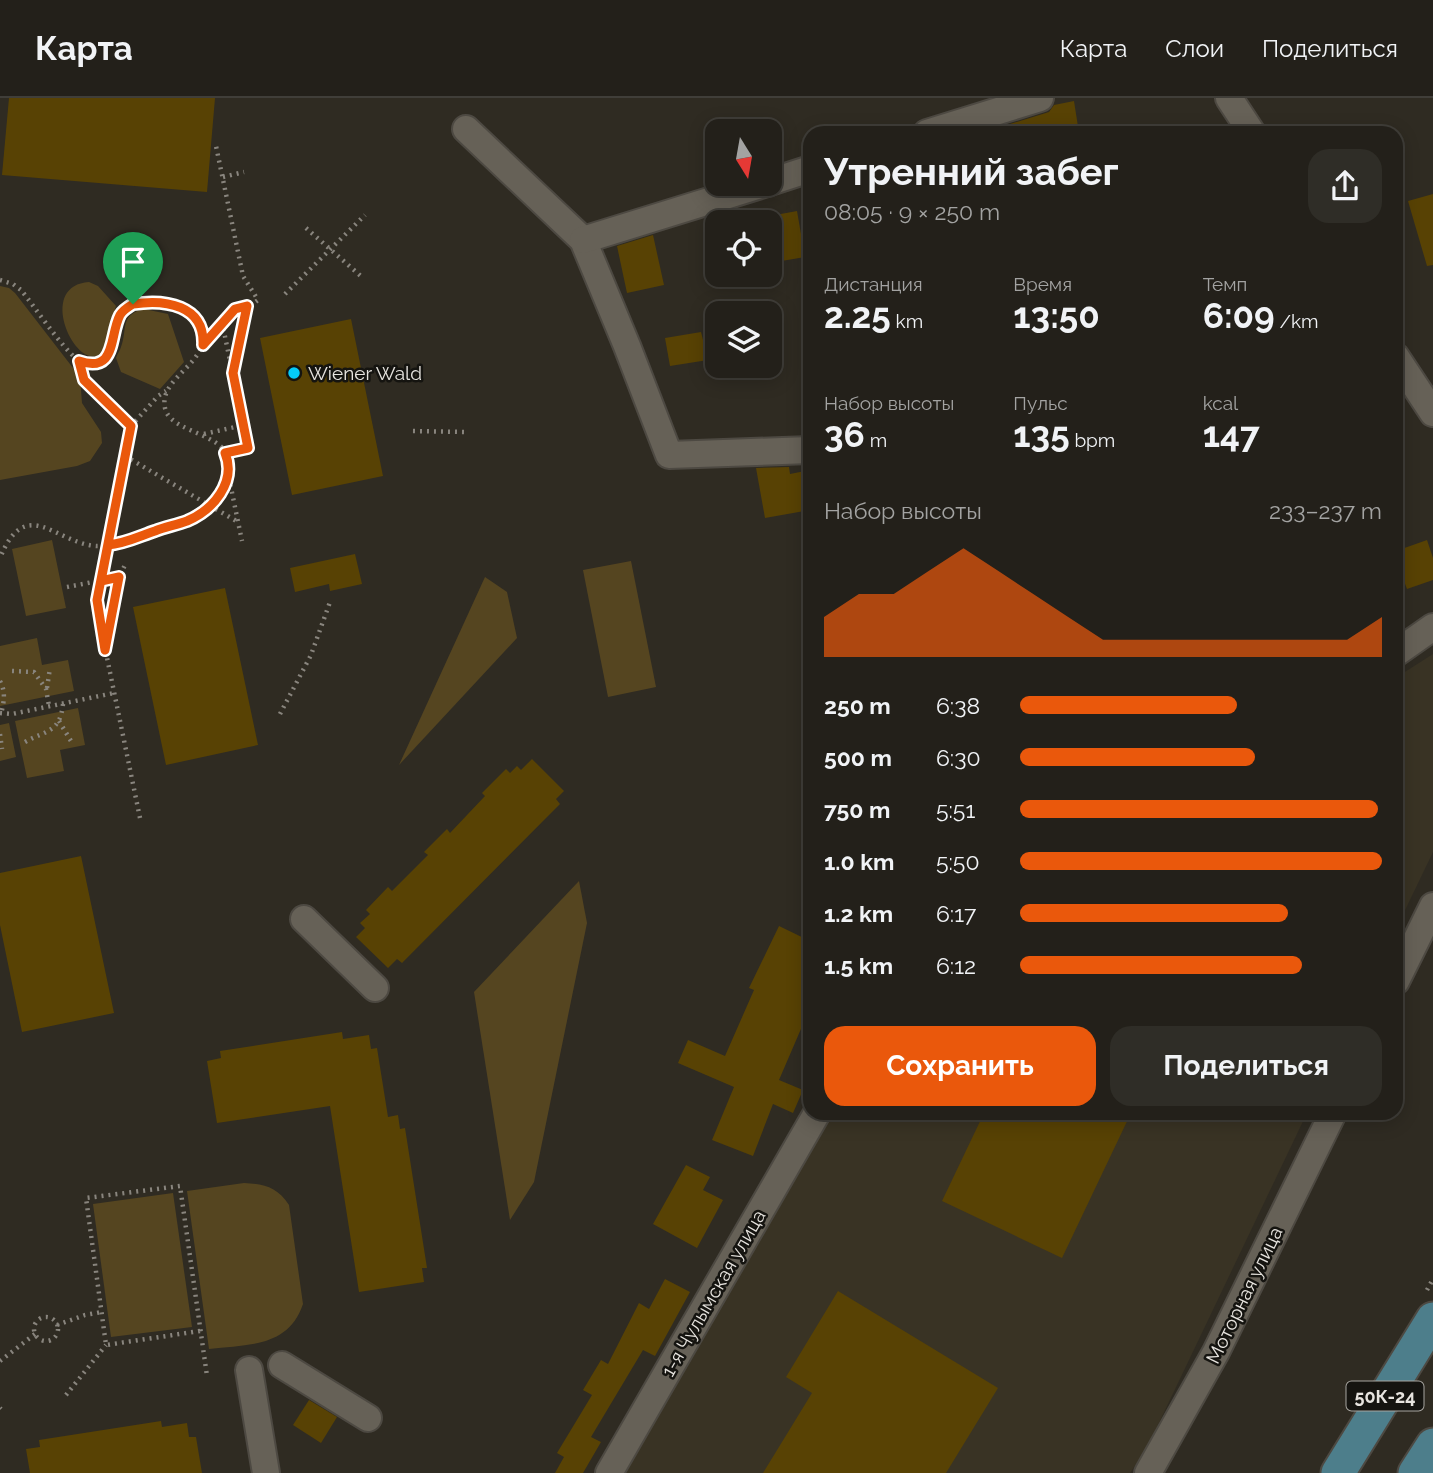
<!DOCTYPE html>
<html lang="ru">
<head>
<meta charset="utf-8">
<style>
	:root { --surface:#23201a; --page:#2f2d27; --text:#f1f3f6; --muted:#a3a3a2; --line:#403e39; --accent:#ea580c }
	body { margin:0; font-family:Raleway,sans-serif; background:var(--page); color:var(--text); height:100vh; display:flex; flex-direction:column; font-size:26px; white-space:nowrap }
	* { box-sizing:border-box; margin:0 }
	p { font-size:23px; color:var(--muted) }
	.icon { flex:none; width:38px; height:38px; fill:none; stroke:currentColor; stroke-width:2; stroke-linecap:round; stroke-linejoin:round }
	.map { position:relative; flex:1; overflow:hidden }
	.side { position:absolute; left:803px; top:28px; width:600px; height:994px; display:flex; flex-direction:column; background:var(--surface); border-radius:21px; box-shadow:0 4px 18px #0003,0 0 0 2px var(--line) }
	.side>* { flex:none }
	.needle { width:46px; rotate:169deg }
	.buttons { position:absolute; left:705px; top:21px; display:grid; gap:14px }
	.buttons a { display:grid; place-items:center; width:77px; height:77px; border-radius:14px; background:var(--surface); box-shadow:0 4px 18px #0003,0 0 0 2px var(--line); font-size:35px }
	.pin { position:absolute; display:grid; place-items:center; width:60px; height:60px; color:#fff; margin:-72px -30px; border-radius:50% 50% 50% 0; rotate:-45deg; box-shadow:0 0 7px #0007 }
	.pin .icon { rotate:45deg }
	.round { display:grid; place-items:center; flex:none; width:74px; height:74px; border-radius:21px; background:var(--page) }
	.summary { display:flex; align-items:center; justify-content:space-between; height:119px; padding:0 21px }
	h1 { font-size:38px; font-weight:700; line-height:52px }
	.stats { display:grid; grid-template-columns:repeat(3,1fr); gap:10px; height:119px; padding:7px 21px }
	.stats div { display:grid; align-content:center }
	.stats b { font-size:35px; font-weight:700 }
	.stats small { font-size:19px; font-weight:400 }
	.stats p { font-size:19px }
	.chart { height:196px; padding:14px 21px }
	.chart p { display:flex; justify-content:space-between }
	.chart svg { width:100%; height:126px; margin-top:7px; fill:var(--accent); opacity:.7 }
	.cta { display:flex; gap:14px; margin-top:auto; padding:14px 21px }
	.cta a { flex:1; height:80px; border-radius:21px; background:var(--accent); color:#fff; font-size:28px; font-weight:700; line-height:80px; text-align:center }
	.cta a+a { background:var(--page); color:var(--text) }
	ul { padding:0 21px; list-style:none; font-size:23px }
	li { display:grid; grid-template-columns:112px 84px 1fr; align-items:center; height:52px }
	li i { height:18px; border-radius:9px; background:var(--accent) }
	header { display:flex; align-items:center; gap:42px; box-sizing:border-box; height:98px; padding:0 35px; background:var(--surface); border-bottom:2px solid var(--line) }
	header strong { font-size:33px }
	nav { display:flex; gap:38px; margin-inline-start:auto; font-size:24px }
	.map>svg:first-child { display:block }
	.built { fill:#393324 }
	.green { fill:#554520 }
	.building { fill:#584204 }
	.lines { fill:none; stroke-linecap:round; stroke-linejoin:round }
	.minor-casing { stroke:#4d4942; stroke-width:30 }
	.major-casing { stroke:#4d4942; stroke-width:37 }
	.path { stroke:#89857e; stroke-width:4.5; stroke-dasharray:2 5; stroke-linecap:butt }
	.minor { stroke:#666157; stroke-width:26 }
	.major { stroke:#4d7e8b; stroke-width:33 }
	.route-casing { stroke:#fff; stroke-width:14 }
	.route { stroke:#ea580c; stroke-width:9 }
	.poi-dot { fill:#04cbf9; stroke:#151410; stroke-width:2.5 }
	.labels { text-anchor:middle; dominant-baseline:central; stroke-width:5; stroke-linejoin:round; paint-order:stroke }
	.shield { fill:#151410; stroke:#a8a6a1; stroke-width:2 }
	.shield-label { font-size:18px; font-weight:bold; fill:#e7e4df }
	.poi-label { font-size:19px; fill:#e7e4df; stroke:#151410; text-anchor:start }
	.street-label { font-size:19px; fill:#e7e4df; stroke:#151410 }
</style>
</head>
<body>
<header>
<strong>Карта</strong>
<nav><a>Карта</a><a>Слои</a><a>Поделиться</a></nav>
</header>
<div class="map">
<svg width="1433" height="1375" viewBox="0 0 1433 1375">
	<rect width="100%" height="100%" fill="#2f2b22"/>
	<g class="built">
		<polygon points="1433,556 1433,754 1397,829 1397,579"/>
		<polygon points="829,1015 1307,1015 1146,1352 1130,1375 621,1375"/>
	</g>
	<g class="green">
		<path d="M 89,184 L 98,188 L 116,208 C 115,213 112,218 110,223 C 109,232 111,242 106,250 C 83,288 31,188 89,184 Z"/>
		<polygon points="0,188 9,190 15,195 80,279 82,305 101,334 102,345 90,363 77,368 0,382"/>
		<path d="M 144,211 L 168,216 L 184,264 L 160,291 L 121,274 L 116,260 C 117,256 120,253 121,249 C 128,231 119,217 144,211 Z"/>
		<polygon points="52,442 66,510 26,518 12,451"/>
		<polygon points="631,463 656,589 608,599 583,472"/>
		<polygon points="485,479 507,494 517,540 399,667"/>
		<polygon points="37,540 42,567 68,562 74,593 0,608 0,548"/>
		<polygon points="78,610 85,647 60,652 64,673 27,680 15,623"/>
		<polygon points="9,625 16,659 0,663 0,627"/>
		<polygon points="579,783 587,825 534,1084 510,1122 474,894"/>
		<path d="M 244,1085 C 265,1086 277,1089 289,1107 L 303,1206 C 288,1250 248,1246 209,1251 L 187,1093 Z"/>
		<polygon points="173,1095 192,1229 111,1239 93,1106"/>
	</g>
	<g class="building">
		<polygon points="9,0 215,0 207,94 2,77"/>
		<polygon points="1074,3 1079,35 998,35 997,30 1049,14 1054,7"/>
		<polygon points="1433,96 1433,167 1427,168 1408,103"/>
		<polygon points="797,113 805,159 770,165 770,118"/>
		<polygon points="653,137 664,187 627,195 617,148"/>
		<polygon points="351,221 383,378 292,397 260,240"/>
		<polygon points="701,234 708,262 670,268 665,240"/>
		<polygon points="789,369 790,376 810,372 810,412 765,420 756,370"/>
		<polygon points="1427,442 1433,460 1433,482 1407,491 1396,462 1396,453"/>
		<polygon points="355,456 362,486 330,493 329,486 295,494 290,470"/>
		<polygon points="225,490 258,647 166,667 133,509"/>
		<polygon points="532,661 564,693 556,701 560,706 402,865 397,861 388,870 356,839 365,830 360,825 370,816 366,812 388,789 392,793 428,757 424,754 447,731 450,735 485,698 482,695 506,671 510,675 517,668 521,672"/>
		<polygon points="81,758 114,915 22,934 0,827 0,775"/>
		<polygon points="779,828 810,843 810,910 779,982 803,992 793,1015 773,1006 753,1058 712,1042 734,989 678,965 688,942 725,958 754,892 749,890"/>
		<polygon points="342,934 343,941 369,937 371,951 377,950 388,1019 398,1017 400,1031 405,1030 427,1170 422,1170 424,1184 359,1194 330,1008 217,1025 207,963 221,960 220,953"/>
		<polygon points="984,1015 1131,1015 1062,1160 942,1103"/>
		<polygon points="686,1067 710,1079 703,1092 723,1102 697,1150 653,1126"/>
		<polygon points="665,1181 690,1194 655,1258 643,1252 591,1339 601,1344 583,1375 555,1375 564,1359 557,1355 592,1297 583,1292 601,1262 608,1266 639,1205 649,1211"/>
		<polygon points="838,1193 998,1290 946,1375 763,1375 812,1295 786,1279"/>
		<polygon points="309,1302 337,1319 321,1345 293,1327"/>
		<polygon points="161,1323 162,1329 187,1325 189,1339 196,1339 202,1375 30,1375 26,1351 40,1349 39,1342"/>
	</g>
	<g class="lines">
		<defs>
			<g id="minor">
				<polyline points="1229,0 1252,35"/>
				<polyline points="466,31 583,142 627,248 669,357 810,352"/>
				<polyline points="927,35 1040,0"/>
				<polyline points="770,84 810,71"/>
				<polyline points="583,142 764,86"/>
				<polyline points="1396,259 1433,315"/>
				<polyline points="1396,555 1433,529"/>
				<polyline points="304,821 375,890"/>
				<polyline points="1396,883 1433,808"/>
				<polyline points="282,1267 368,1320"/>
				<polyline points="249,1272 266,1375"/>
				<polyline points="609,1375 817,1015"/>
				<polyline points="1148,1375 1216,1254 1333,1015"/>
			</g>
			<g id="major">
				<polyline points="1338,1375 1433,1221"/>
				<polyline points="1415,1375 1433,1347"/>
			</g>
		</defs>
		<use href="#minor" class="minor-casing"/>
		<use href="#major" class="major-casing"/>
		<g class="path">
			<polyline points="223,79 244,74"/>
			<polyline points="306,130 363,180"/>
			<path d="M 0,182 L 13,186 L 21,192 C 35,209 62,250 78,262 C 82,265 88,266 93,266 C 119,264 110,228 122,214 C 135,199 166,204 183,210 C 191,213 198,220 201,228 C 215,264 158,278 165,310 C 171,340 249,333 226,386 C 219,401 207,412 193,420 C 177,428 114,449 96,448 C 55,445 26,396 0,460"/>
			<polyline points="285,196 365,117"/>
			<polyline points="222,224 248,350 225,355"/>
			<polyline points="203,246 235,211 250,208 258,202 243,178 216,48"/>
			<polyline points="79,263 84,282 131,328"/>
			<polyline points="234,271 247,208"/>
			<polyline points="413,333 466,334"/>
			<polyline points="204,336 244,327"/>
			<polyline points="125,358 238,424"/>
			<polyline points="229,380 242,443"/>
			<polyline points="67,489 119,479 125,467"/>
			<polyline points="106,550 119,479"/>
			<polyline points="12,573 34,574 46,591 49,608"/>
			<path d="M 0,583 C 6,594 4,604 1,616"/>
			<polyline points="47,590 50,570"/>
			<polyline points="0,615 12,616 114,595"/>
			<polyline points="280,616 311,557 330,504"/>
			<polyline points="59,623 71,643"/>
			<polyline points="0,636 2,651"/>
			<path d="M 25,644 C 46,632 60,635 63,606"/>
			<polyline points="140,720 98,516 97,502 131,328 158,298 166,293"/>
			<polyline points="1427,1192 1433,1181"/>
			<circle cx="46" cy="1231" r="12"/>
			<polyline points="57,1227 85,1217 102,1214"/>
			<polyline points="200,1233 106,1247 86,1100 180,1088 207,1278"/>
			<polyline points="0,1263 35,1236"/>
			<polyline points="66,1297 106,1247"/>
			<polyline points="0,1310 1,1311"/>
		</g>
		<use href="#minor" class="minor"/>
		<use href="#major" class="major"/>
	</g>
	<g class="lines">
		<defs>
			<path id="route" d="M 133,206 C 128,209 123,212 120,217 C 109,238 117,276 79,263 L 84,282 L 131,328 L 97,502 L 105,552 L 119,479 L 101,483 L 108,447 C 124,446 140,438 155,433 C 165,429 176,427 187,423 C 213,412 237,384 225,355 L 248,350 L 233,275 L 247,208 L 235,211 L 203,247 C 205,207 165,201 133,206"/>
		</defs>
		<use href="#route" class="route-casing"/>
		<use href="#route" class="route"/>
	</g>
	<circle class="poi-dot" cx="294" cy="275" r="7"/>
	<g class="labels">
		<rect class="shield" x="1346.5" y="1283.5" width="77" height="29" rx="5"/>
		<g class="shield-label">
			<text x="1385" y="1298">50К-24</text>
		</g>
		<g class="poi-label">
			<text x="308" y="275">Wiener Wald</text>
		</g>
		<g class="street-label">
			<text transform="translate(713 1195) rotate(-60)">1-я Чулымская улица</text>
			<text transform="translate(1244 1197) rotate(-64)">Моторная улица</text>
		</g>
	</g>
</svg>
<div class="buttons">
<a><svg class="needle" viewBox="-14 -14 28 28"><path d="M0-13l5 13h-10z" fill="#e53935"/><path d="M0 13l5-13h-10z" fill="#a3a3a2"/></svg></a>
<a><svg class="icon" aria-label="locate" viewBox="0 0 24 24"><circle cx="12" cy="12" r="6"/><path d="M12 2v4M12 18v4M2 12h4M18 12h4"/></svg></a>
<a><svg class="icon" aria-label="layers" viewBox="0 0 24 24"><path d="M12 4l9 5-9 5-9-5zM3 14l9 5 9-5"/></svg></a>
</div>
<div class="pin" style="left:133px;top:206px;background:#1e9e55"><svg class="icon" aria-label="arrive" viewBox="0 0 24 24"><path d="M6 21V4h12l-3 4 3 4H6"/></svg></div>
<section class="side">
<div class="summary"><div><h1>Утренний забег</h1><p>08:05 · 9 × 250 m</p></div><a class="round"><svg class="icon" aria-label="share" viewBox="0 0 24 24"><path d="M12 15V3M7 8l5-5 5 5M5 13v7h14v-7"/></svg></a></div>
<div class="stats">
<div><p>Дистанция</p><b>2.25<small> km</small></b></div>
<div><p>Время</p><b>13:50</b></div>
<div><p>Темп</p><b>6:09<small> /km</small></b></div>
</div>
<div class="stats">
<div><p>Набор высоты</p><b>36<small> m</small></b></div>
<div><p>Пульс</p><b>135<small> bpm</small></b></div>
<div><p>kcal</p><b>147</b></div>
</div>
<div class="chart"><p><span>Набор высоты</span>233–237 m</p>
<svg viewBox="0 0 160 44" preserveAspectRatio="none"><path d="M0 44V30L10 22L20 22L30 14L40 6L50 14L60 22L70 30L80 38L90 38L100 38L110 38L120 38L130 38L140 38L150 38L160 30V44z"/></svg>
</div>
<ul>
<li><b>250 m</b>6:38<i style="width:60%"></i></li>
<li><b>500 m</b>6:30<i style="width:65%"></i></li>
<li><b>750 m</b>5:51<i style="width:99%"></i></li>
<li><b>1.0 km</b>5:50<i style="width:100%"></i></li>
<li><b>1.2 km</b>6:17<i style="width:74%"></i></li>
<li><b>1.5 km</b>6:12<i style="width:78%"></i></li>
</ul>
<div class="cta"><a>Сохранить</a><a>Поделиться</a></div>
</section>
</div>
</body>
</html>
